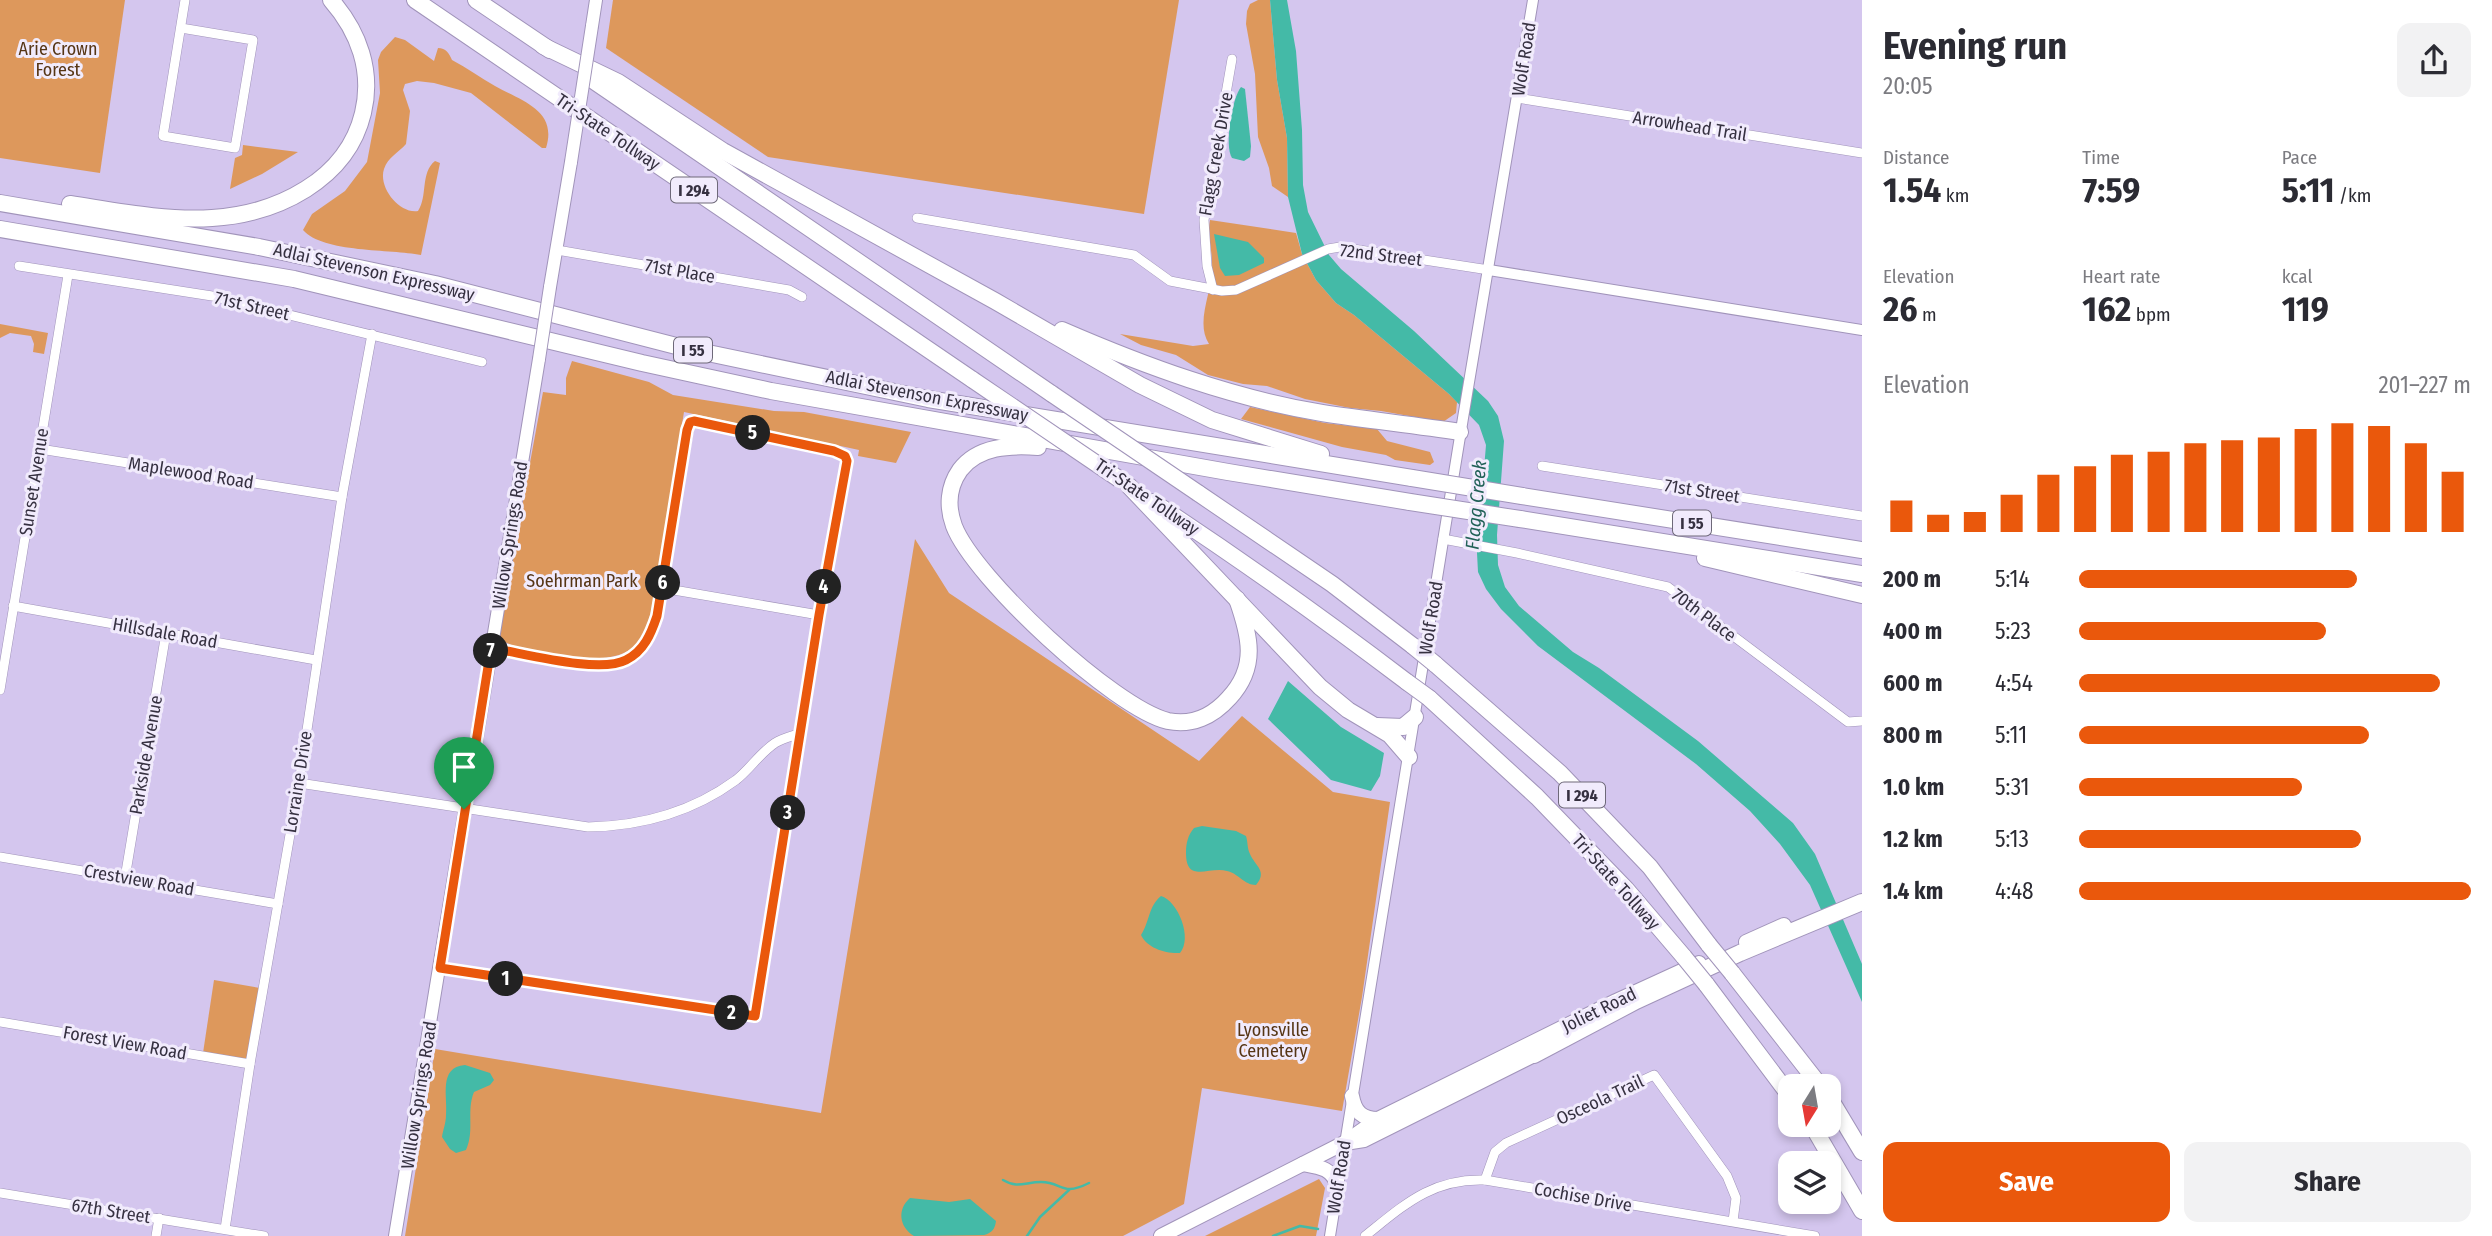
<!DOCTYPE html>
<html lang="en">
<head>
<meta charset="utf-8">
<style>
	:root { --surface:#fff; --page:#f2f2f3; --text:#2b2b33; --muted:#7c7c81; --accent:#ea580c }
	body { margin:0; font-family:"Fira Sans Condensed",sans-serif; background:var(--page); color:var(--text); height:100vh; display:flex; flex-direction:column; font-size:26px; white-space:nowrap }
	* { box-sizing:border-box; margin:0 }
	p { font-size:23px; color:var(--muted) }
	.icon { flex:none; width:38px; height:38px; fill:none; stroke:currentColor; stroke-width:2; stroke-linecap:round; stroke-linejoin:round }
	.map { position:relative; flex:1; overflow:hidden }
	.side { display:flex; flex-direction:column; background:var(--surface); width:630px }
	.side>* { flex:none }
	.needle { width:46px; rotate:191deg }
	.buttons { position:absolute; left:1778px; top:1074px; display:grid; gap:14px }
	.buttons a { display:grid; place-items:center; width:63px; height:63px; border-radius:14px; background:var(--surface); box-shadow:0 4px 10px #0003; font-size:35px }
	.pin { position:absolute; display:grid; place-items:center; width:60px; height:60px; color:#fff; margin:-72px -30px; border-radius:50% 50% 50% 0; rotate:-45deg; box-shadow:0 0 7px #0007 }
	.pin .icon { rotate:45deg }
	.km { position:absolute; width:35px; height:35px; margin:-18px; border-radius:50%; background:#222; color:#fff; font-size:19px; line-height:35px; text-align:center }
	.round { display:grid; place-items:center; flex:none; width:74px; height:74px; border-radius:14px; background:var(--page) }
	.head { display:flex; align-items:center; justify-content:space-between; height:119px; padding:0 21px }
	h1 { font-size:38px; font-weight:700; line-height:52px }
	.metrics { display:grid; grid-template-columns:repeat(3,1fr); gap:10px; height:119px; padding:7px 21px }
	.metrics div { display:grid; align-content:center }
	.metrics b { font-size:35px; font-weight:700 }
	.metrics small { font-size:19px; font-weight:400 }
	.metrics p { font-size:19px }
	.chart { height:196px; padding:14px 21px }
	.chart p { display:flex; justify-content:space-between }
	.chart svg { width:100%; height:126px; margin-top:7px; stroke:var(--accent); stroke-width:6 }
	.action { display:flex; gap:14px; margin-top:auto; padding:14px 21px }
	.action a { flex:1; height:80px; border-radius:14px; background:var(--accent); color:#fff; font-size:28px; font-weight:700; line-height:80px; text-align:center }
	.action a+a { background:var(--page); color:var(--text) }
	ul { padding:0 21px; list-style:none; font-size:23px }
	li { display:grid; grid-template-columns:112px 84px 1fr; align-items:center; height:52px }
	li i { height:18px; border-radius:9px; background:var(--accent) }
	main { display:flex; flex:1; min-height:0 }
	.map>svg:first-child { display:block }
	.green { fill:#dd985c }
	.water { fill:#44baa7 }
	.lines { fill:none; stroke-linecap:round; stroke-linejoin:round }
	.stream { stroke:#44baa7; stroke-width:2.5 }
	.minor-casing { stroke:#a194ba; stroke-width:10 }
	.tertiary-casing { stroke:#a194ba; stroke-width:12 }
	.secondary-casing { stroke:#a194ba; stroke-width:14 }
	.primary-casing { stroke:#a194ba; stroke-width:16 }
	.motorway-casing { stroke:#a194ba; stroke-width:18 }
	.minor { stroke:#fff; stroke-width:9 }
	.tertiary { stroke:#fff; stroke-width:10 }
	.secondary { stroke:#fff; stroke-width:12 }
	.primary { stroke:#fff; stroke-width:14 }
	.motorway { stroke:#fff; stroke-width:16 }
	.secondary-bridge-casing { stroke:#a194ba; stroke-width:14; stroke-linecap:butt }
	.motorway-bridge-casing { stroke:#a194ba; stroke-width:18; stroke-linecap:butt }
	.secondary-bridge { stroke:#fff; stroke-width:12 }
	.motorway-bridge { stroke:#fff; stroke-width:16 }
	.route-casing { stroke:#fff; stroke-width:14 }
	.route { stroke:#ea580c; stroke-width:9 }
	.labels { text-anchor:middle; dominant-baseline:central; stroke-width:6; stroke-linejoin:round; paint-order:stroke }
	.shield { fill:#f1ebfc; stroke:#6e6979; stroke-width:2 }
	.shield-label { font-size:16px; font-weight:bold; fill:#363141 }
	.park-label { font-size:18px; fill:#563515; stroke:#f1ebfc }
	.street-label { font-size:18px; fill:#363141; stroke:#f1ebfc }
	.water-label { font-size:19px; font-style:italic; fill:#216157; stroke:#f1ebfc }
</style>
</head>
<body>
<main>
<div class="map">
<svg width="1862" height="1236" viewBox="0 0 1862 1236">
	<rect width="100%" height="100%" fill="#d4c6ee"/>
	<g class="green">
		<polygon points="0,0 125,0 100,173 0,158"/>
		<polygon points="613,0 1179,0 1144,214 768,157 606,48"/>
		<polygon points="1258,0 1270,0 1277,80 1287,138 1288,197 1272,186 1269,168 1258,137 1255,74 1246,24 1247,11 1250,4"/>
		<path d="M 395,37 L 405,40 L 434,61 L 438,48 C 446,48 449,53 452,60 C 467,68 481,78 495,86 C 521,101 558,110 546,148 L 542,148 L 471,93 L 434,83 L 417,81 L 405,84 L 403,90 L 410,111 L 406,144 C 398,153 388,157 384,169 C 378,187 399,214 418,211 C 428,196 420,173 435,161 L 440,163 L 421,255 C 391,249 323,253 303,230 L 312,214 L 345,191 L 367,162 L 380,93 L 378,60 L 381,52 Z"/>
		<polygon points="243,145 298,152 262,174 230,189 235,158 242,155"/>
		<path d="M 1210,220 L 1296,233 L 1302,254 L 1316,280 L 1336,303 L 1354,315 L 1449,394 L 1457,402 L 1456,413 L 1443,422 L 1381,411 L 1350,408 L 1305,399 L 1267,386 L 1243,384 L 1208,375 L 1176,355 L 1141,345 L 1120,334 L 1193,346 L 1209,344 C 1195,322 1212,293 1212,269 C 1213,253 1207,235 1210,220 Z"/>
		<polygon points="0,324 48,333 44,354 33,352 34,344 31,336 10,333 0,338"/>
		<path d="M 572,361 L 649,382 L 673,395 L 774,411 L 804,412 L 911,432 L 896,463 L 858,456 L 859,450 L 684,412 L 652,607 C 649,620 647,632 639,642 C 612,673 549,652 514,646 L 502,641 L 499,632 L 543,392 L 566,395 L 566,378 Z"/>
		<polygon points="1250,407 1325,423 1377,429 1387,441 1430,452 1434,462 1430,465 1395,460 1386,455 1342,447 1241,419"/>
		<polygon points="915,539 949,593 1199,761 1242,716 1333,792 1390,802 1362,997 1342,1111 1202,1088 1184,1204 1123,1236 405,1236 435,1049 821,1113"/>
		<polygon points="214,980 260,988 247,1058 245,1059 203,1053"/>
		<polygon points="1319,1179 1325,1188 1316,1236 1205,1236"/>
	</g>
	<g class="water">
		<polygon points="1270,0 1287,0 1296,51 1302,130 1303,185 1308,212 1329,255 1341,269 1414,331 1488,401 1498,416 1504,441 1497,535 1498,565 1505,587 1519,606 1573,652 1599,668 1698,741 1793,823 1815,854 1862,964 1862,1002 1810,885 1780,844 1750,811 1696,764 1538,646 1501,609 1486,589 1478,572 1477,553 1486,445 1479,425 1449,394 1354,315 1336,303 1316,280 1302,254 1288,197 1287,138 1277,80"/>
		<path d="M 1241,87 L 1245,89 L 1251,146 L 1250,157 L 1244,161 L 1232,158 C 1224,146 1232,98 1241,87 Z"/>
		<polygon points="1214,234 1248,242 1264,258 1264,263 1239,275 1225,276 1220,268"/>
		<polygon points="1288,681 1341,727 1384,753 1380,776 1371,791 1331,780 1268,719"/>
		<path d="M 1202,826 L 1236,831 L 1246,836 C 1248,842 1247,848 1250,854 C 1255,866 1268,871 1256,885 C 1244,885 1238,873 1227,871 C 1209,866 1186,884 1186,853 C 1186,843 1188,835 1194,828 Z"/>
		<path d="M 1161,896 C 1178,901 1193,938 1180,953 C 1166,954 1147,948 1141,935 C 1150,921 1148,907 1161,896 Z"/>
		<path d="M 465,1065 L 490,1073 L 494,1080 L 490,1085 L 474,1092 C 466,1111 475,1130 466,1150 L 456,1153 L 450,1149 L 442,1137 C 443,1130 446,1123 446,1115 C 448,1097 438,1067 465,1065 Z"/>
		<path d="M 910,1198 L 949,1202 L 970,1199 L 996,1221 C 995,1229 992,1233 984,1235 L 914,1236 C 899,1227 897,1209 910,1198 Z"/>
	</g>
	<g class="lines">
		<g class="stream">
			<path d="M 1003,1180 C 1018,1189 1025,1182 1041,1182 C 1063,1182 1061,1197 1089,1183"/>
			<polyline points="1027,1236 1040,1217 1069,1190"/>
			<polyline points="1273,1236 1300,1226 1318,1229"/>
		</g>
		<defs>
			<g id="minor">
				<polyline points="181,28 253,40 235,148 163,136 185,0"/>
				<polyline points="1517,98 1862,153"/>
				<polyline points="917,218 1134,255 1170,281 1222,291 1236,290 1328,249 1340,247 1489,270"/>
				<polyline points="557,250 789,290 802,297"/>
				<polyline points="19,266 212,296 482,362"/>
				<polyline points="1213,290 1207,266 1204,220 1232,59"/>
				<polyline points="40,449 342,497"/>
				<polyline points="1542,466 1862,516"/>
				<polyline points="1443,539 1517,553 1668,587 1848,722 1862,721"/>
				<polyline points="662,588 819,615"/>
				<polyline points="13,606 316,660"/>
				<polyline points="0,690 68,275"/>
				<path d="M 299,783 L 588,827 C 642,826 691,813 736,780 C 750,769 760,753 775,743 C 783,738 793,736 801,733"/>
				<polyline points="0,857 278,904"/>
				<polyline points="125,878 166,633"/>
				<path d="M 440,968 L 755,1016 L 819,615 L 846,466 L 845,455 L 704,422 L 690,422 L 657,616 C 651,634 644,651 626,660 C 599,674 523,653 491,648"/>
				<polyline points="0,1022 250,1064"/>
				<polyline points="1485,1180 1495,1152 1506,1143 1654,1075 1727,1176 1736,1198 1733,1221"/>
				<polyline points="0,1193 264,1236"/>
				<polyline points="225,1229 250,1064 299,783 342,497 372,334"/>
				<polyline points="156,1236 159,1218"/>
				<path d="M 1365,1236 C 1404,1205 1432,1178 1485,1180 L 1815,1236"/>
			</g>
			<g id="tertiary">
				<polyline points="1489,270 1862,330"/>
				<polyline points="1330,1236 1463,418 1533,0"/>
			</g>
			<g id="secondary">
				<polyline points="592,26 596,0"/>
				<polyline points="550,287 571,162"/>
				<polyline points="395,1236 539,359"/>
			</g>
			<g id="primary">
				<polyline points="1746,942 1784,925"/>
				<path d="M 1352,1096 C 1355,1112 1362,1119 1378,1119"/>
				<polyline points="1345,1143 1364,1140 1534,1055"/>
				<path d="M 1303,1164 C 1320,1167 1332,1168 1338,1186"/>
				<polyline points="1161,1236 1344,1143 1378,1119 1616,1001 1699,963"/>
			</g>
			<g id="motorway">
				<polyline points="415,0 973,380"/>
				<polyline points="476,0 550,50"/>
				<polyline points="543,46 618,82 723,151 995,301 1140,385 1212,420 1321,454"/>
				<polyline points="588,77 1052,394"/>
				<polyline points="0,203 259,247 435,284 684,348 928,399 1412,478"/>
				<path d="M 70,204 C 116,211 165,221 212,218 C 277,214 347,180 363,113 C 373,71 359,32 331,0"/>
				<polyline points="0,229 294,279 642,363 771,391 1228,472 1410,502"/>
				<path d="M 1062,330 C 1145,366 1232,398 1322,413 C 1368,420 1414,425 1460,432"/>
				<path d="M 1038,447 C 1010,445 978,446 960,470 C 948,487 947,507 954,526 C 974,578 1114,708 1168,721 C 1192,726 1213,716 1229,698 C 1258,667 1250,636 1237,599"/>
				<polyline points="1129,486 1320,687 1348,710 1390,735 1409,757"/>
				<polyline points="1198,493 1332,584 1413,646"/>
				<polyline points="1522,496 1862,550"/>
				<path d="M 1153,502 C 1240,559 1324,619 1407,682"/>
				<polyline points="1520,519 1862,574"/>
				<polyline points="1705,558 1862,595"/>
				<polyline points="1435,664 1560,773 1650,867 1709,945"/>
				<polyline points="1429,698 1537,797 1626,889 1684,957"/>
				<polyline points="1377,726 1403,727 1415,717"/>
				<polyline points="1732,973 1821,1087"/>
				<polyline points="1706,984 1790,1096"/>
				<polyline points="1534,1055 1636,1001 1740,953 1862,902"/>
				<polyline points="1829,1097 1862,1152"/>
				<polyline points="1812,1125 1862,1211"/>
			</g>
		</defs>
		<use href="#minor" class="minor-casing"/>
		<use href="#tertiary" class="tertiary-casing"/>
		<use href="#secondary" class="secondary-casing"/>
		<use href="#primary" class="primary-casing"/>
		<use href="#motorway" class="motorway-casing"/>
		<use href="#minor" class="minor"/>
		<use href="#tertiary" class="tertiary"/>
		<use href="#secondary" class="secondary"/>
		<use href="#primary" class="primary"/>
		<use href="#motorway" class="motorway"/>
		<defs>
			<g id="secondary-bridge">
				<polyline points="571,162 592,26"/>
				<polyline points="539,359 550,287"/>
			</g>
			<g id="motorway-bridge">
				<polyline points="973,380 1119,479"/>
				<polyline points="1052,394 1198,493"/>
				<polyline points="1412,478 1522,496"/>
				<polyline points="1410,502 1520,519"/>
				<polyline points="1413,646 1435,664"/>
				<polyline points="1407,682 1429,698"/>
				<polyline points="1709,945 1732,973"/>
				<polyline points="1684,957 1706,984"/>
			</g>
		</defs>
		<use href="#secondary-bridge" class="secondary-bridge-casing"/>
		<use href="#motorway-bridge" class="motorway-bridge-casing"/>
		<use href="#secondary-bridge" class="secondary-bridge"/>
		<use href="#motorway-bridge" class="motorway-bridge"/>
	</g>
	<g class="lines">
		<defs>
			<path id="route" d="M 694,421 L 834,451 L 845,456 L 847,461 L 819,615 L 755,1016 L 440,968 L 491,648 C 523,653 599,674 626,660 C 644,651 651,634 657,616 L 687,430 L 690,422 Z"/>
		</defs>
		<use href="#route" class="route-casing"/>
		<use href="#route" class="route"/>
	</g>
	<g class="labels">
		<g class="shield">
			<rect x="671" y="177.5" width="46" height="25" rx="5"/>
			<rect x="674" y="337.5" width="38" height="25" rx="5"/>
			<rect x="1673" y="510.5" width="38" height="25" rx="5"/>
			<rect x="1559" y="782.5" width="46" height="25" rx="5"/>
		</g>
		<g class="shield-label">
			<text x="694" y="190">I 294</text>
			<text x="693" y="350">I 55</text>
			<text x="1692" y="523">I 55</text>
			<text x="1582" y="795">I 294</text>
		</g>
		<g class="park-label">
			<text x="58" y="49">Arie Crown<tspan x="58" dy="21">Forest</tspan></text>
			<text x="582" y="581">Soehrman Park</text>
			<text x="1273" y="1030">Lyonsville<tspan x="1273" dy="21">Cemetery</tspan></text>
		</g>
		<g class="street-label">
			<text transform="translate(1524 59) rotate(-81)">Wolf Road</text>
			<text transform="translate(1690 126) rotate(9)">Arrowhead Trail</text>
			<text transform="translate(608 132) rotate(34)">Tri-State Tollway</text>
			<text transform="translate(1216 154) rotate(-80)">Flagg Creek Drive</text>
			<text transform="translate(1381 255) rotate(7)">72nd Street</text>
			<text transform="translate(680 271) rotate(10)">71st Place</text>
			<text transform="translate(374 272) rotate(13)">Adlai Stevenson Expressway</text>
			<text transform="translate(252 306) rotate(13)">71st Street</text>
			<text transform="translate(927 396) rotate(11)">Adlai Stevenson Expressway</text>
			<text transform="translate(191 473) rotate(9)">Maplewood Road</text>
			<text transform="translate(34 482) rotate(-81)">Sunset Avenue</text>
			<text transform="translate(1702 491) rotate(9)">71st Street</text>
			<text transform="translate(1147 497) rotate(34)">Tri-State Tollway</text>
			<text transform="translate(510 535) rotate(-81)">Willow Springs Road</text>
			<text transform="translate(1704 615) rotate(37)">70th Place</text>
			<text transform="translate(1431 618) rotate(-81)">Wolf Road</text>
			<text transform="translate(165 633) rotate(10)">Hillsdale Road</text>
			<text transform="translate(146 755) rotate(-80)">Parkside Avenue</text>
			<text transform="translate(298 782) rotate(-81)">Lorraine Drive</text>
			<text transform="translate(139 880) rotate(10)">Crestview Road</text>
			<text transform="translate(1616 882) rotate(48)">Tri-State Tollway</text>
			<text transform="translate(1599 1010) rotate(-26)">Joliet Road</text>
			<text transform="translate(125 1043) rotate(10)">Forest View Road</text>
			<text transform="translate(419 1095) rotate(-81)">Willow Springs Road</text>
			<text transform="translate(1600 1100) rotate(-25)">Osceola Trail</text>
			<text transform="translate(1339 1177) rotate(-81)">Wolf Road</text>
			<text transform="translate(1583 1197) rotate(10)">Cochise Drive</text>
			<text transform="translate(111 1211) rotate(9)">67th Street</text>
		</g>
		<g class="water-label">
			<text transform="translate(1476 505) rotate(-85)">Flagg Creek</text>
		</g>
	</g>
</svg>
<div class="buttons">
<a><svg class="needle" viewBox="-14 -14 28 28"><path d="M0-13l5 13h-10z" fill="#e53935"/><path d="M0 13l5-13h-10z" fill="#7c7c81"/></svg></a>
<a><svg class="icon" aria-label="layers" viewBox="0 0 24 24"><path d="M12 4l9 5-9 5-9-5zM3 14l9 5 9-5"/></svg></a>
</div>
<div class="pin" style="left:464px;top:809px;background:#1e9e55"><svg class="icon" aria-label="arrive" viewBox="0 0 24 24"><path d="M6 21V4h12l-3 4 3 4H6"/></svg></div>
<b class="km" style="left:506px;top:979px">1</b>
<b class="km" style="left:732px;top:1013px">2</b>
<b class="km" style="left:788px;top:813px">3</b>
<b class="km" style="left:824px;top:587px">4</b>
<b class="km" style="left:753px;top:433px">5</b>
<b class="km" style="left:663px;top:583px">6</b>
<b class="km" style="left:491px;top:651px">7</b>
</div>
<section class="side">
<div class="head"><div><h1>Evening run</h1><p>20:05</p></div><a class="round"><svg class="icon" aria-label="share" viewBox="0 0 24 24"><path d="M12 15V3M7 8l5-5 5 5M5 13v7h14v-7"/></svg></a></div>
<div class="metrics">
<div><p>Distance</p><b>1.54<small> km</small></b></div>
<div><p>Time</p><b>7:59</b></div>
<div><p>Pace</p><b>5:11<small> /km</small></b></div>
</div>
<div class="metrics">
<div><p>Elevation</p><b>26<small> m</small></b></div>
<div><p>Heart rate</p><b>162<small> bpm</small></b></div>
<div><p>kcal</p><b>119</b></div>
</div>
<div class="chart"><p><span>Elevation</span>201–227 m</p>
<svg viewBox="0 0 160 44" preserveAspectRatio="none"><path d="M5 44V33M15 44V38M25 44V37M35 44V31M45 44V24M55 44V21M65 44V17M75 44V16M85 44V13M95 44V12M105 44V11M115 44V8M125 44V6M135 44V7M145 44V13M155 44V23"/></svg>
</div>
<ul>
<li><b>200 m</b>5:14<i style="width:71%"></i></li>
<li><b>400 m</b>5:23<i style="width:63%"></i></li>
<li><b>600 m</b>4:54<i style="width:92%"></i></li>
<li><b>800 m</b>5:11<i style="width:74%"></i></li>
<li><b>1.0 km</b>5:31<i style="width:57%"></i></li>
<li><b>1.2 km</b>5:13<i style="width:72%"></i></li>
<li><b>1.4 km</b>4:48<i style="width:100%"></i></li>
</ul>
<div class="action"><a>Save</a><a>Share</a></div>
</section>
</main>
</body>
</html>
